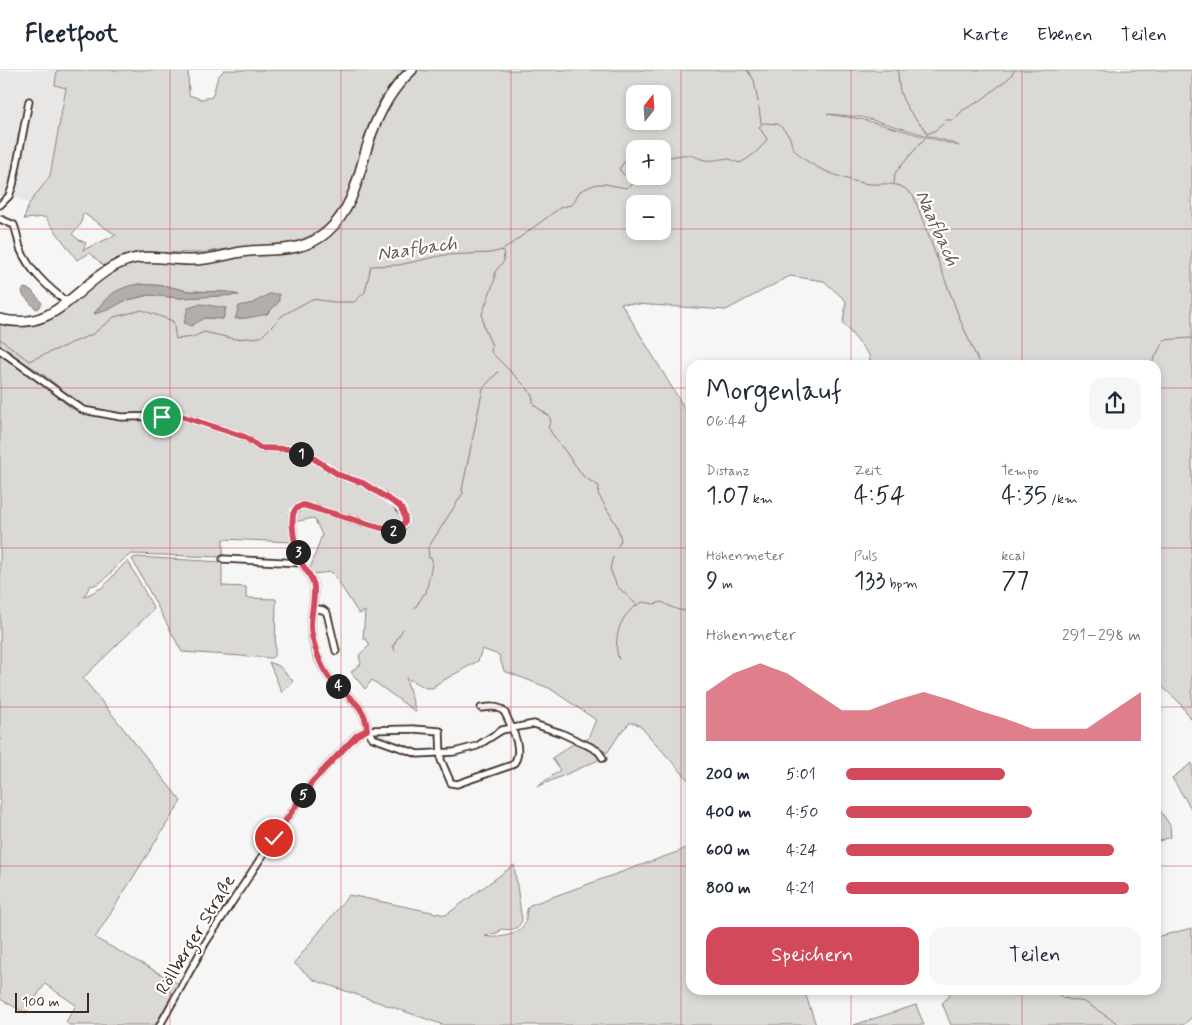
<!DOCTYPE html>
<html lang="de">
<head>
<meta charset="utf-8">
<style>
	:root { --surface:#fff; --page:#f6f6f7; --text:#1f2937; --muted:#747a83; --line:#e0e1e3; --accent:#d1495b }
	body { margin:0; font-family:Mynerve,sans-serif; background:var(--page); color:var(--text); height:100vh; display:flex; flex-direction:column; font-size:19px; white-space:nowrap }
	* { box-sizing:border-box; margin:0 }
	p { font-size:16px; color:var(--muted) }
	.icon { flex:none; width:28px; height:28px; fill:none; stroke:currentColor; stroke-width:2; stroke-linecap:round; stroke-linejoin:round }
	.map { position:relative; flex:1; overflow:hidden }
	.details { position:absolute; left:686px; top:290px; width:475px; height:635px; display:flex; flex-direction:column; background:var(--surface); border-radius:15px; box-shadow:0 2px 8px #0003 }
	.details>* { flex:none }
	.needle { width:32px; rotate:17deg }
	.tools { position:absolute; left:626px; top:15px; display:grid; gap:10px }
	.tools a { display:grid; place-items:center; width:45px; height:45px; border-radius:10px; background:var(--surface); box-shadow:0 2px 8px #0003; font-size:25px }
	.scale { position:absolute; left:15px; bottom:12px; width:74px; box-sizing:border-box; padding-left:5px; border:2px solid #3b2a1e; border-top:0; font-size:14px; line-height:18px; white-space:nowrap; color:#3b2a1e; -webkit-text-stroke:4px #fff; paint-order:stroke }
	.pin { position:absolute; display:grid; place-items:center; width:42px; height:42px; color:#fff; margin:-21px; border:2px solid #fff; border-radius:50%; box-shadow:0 1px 5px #0007 }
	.km { position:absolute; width:25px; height:25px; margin:-12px; border-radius:50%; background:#222; color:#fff; font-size:14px; line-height:25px; text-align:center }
	.round { display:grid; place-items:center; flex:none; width:52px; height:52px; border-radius:15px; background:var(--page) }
	.head { display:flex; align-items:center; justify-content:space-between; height:85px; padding:0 20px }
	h1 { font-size:28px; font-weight:600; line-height:38px }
	.figures { display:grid; grid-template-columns:repeat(3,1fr); gap:8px; height:85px; padding:5px 20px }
	.figures div { display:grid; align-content:center }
	.figures b { font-size:25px; font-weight:600 }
	.figures small { font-size:14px; font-weight:400 }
	.figures p { font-size:14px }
	.chart { height:140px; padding:10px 20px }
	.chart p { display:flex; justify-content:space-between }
	.chart svg { width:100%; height:90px; margin-top:5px; fill:var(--accent); opacity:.7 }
	.action { display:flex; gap:10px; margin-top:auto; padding:10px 20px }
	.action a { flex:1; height:58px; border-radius:15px; background:var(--accent); color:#fff; font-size:20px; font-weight:600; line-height:58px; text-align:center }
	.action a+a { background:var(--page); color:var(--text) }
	ul { padding:0 20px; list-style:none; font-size:16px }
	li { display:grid; grid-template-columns:80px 60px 1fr; align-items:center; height:38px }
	li i { height:12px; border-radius:6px; background:var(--accent) }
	header { display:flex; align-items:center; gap:30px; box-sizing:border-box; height:70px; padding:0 25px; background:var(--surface); border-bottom:1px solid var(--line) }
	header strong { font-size:24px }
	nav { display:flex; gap:28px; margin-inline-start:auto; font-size:18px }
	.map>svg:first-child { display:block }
	.built { fill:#e9e7e6 }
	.green { fill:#dbd9d6; stroke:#8b827a; fill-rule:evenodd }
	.water { fill:#b4aeaa; stroke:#847972 }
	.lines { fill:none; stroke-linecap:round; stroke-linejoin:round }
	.stream { stroke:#847972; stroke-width:1 }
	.street-casing { stroke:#3b2a1e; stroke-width:9 }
	.secondary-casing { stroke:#3b2a1e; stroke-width:12 }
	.street { stroke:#fff; stroke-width:5.5 }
	.secondary { stroke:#fff; stroke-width:9 }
	.route-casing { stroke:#fff; stroke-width:10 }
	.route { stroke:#d1495b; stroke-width:6 }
	.grid { fill:none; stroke:#d1495b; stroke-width:1; stroke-opacity:0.55 }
	.labels { text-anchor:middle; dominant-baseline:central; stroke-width:4.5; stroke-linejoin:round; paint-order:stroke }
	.street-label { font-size:18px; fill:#3b2a1e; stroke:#fff }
	.water-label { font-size:19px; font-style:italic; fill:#65584f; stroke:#fff }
</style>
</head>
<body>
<header>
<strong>Fleetfoot</strong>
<nav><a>Karte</a><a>Ebenen</a><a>Teilen</a></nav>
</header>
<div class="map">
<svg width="1192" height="955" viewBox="0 0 1192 955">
	<rect width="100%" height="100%" fill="#f7f6f6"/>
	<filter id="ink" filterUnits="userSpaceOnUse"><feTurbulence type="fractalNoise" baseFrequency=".02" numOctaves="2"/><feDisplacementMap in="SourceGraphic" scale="10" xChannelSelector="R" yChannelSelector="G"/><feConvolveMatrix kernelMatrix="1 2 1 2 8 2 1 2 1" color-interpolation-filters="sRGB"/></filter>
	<g filter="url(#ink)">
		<polygon class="built" points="0,0 57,0 58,4 66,18 50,106 29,134 11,126 0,135"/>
		<g class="green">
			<path d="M 57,0 L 188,0 L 189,25 L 201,29 L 212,27 L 218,7 L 224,0 L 404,0 L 395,9 L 382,26 L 368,56 L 346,129 L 331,151 L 316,163 L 298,171 L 284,174 L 234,178 L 200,183 L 138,182 L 119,188 L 104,196 L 90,183 L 77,190 L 45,147 L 24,149 L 29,134 L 50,106 L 66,18 L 55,15 ZM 83,143 L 116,165 L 83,180 L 86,173 L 79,170 L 72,164 L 81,154 Z"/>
			<path d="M 418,0 L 427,1 L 429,0 L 1192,0 L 1192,650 L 1179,632 L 1156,611 L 1158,586 L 1156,577 L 1156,295 L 871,295 L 869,285 L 843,253 L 846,231 L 824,211 L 790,206 L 726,240 L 621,233 L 691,349 L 691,713 L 640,656 L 635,653 L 630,653 L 621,662 L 607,683 L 591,673 L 586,672 L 596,650 L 549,618 L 504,601 L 499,585 L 482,579 L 478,591 L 435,615 L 435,618 L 426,618 L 406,608 L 416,642 L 372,610 L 365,619 L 351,602 L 361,594 L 359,585 L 370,575 L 366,569 L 363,569 L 365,541 L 359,544 L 332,502 L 312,504 L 310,499 L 322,465 L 314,448 L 293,452 L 293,445 L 301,434 L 300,431 C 286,441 290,457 293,472 L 223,469 L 223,487 L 132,484 C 116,491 108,514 90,516 L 84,527 L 103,517 L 123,495 L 128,491 L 154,539 L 83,608 L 181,731 L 95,868 L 179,914 L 156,955 L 69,955 L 66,952 L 76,935 L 45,914 L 34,930 L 34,937 L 30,935 L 26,943 L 0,929 L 0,282 L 34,307 L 71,338 L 84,343 L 120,350 L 185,350 L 187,345 C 157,340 125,348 95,340 C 74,334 62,318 45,306 C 30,295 14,287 0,276 L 0,252 C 13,254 26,256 39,254 C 59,249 71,234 85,221 C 100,207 119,195 139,192 L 284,184 C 289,183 294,182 299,180 C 311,176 344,152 351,141 C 357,130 360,117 364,105 C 378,62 383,32 418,0 ZM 635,24 L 662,24 L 662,51 L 635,51 ZM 827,44 L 862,47 L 950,72 L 959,76 L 861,49 ZM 635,79 L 662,79 L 662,106 L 635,106 ZM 635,134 L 662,134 L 662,161 L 635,161 ZM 138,214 L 167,216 L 188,221 L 228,222 L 237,225 L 181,228 L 149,225 L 124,231 L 108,240 L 94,243 ZM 226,238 L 223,249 L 205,248 Z"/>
			<polygon points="136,487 222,492 222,516 246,517 246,528 276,529 275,585 271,588 182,582 132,489"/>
			<polygon points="269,592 279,596 293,611 282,623"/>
			<polygon points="576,672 589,679 601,689 537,717 560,700 552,688"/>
			<polygon points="1192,693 1192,740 1172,708"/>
			<polygon points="1156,735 1170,755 1171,767 1156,772 1156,751 1158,751 1156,750"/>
			<path d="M 691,775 L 691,920 L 804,920 L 816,955 L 440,955 L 441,954 L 314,910 L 294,893 L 349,825 L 446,845 L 514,795 L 522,850 C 518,861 510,860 500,859 L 499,862 L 485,866 C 496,869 519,866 525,853 C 527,846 525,840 530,835 L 680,781 Z"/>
			<polygon points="1192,858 1192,947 1183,955 951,955 942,933 950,926 947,920 1156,920 1156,867"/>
			<polygon points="916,935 924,955 854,955"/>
		</g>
		<g class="water">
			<path d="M 138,214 L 167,216 L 188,221 L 228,222 L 239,225 L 181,228 L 149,225 L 124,231 L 108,240 L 94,244 C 106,226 116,218 138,214 Z"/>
			<polygon points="24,218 31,220 42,233 38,238 36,239 23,225 22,221"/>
			<polygon points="269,224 279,224 279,232 267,244 247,248 235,249 239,236 253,233"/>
			<polygon points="201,234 226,238 223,249 205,248 191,256 184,253 188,238"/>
		</g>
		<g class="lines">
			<g class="stream">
				<polyline points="747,0 754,10 758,32"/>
				<path d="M 898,0 C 898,21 902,32 915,48 C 919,54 925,57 927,64 L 934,61 L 943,54"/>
				<polyline points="759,37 761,53"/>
				<polyline points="945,50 954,50 963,40 980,31 1009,8 1015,0"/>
				<path d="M 662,89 C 671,87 681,84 690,85 C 695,86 700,89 705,90 C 721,92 722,84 739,93 C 747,91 763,77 767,69 L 759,57 L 763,53 L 778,54 C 783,58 787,63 790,68 C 790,69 792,75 792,76 C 804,96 840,108 862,113 C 884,117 897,107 914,127 L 961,252 L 980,295"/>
				<polyline points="894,113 895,103 925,68"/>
				<polyline points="503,180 504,191 495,202 495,209 482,244 484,257 492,276 491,282 528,319 532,326 534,335 549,346 551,352 548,357 551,362 584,407 599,416 598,424 617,456 621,470 618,476"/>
				<polyline points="0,269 29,291 93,264 114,247 142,240 173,251 176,269 193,267 204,262 235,269 261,267 283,245 312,229 334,232 354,232 365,222 371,196 399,195 444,185 490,183 503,180 561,137 572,135 580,121 589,117 597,114 605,114 626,118 633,114 632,108 623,104 619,99 624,92 628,90 635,91"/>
				<polyline points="1151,295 1164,270 1190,268 1192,269"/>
				<path d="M 613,487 L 610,499 L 617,516 L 637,535 L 643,532 L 655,534 L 662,532 C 671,537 681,543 691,540"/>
				<polyline points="415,538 424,524 426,523 432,494 432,489 429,488 428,478 463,423 462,420 483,318 498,302"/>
				<polyline points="395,581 393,576 403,559"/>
				<path d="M 619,589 C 613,575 618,550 631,540 C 633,538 635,537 637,535"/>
				<polyline points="1056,920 1062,928 1085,932 1120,955"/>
			</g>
			<defs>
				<g id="street">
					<polyline points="0,135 9,126 13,115 29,31"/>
					<path d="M 0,149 L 14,155 C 17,163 18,170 20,178 C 29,201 49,218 68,233"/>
					<path d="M 0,280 L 83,340 L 121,347 L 181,346 L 245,367 L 260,378 L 289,379 L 313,388 L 339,405 L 363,413 L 395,433 L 404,444 L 405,452 L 399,461 L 396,462 L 303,435 C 298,437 294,440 293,445 C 291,457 296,484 302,494 C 307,502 313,507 314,517 C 315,530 311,543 311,556 C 311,570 318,591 326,603 C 339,625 366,630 367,660"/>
					<polyline points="223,489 301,493"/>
					<polyline points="313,538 323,540 327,543 336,581"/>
					<polyline points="367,660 373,668 418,684 454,682 477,676 502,660 534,654 561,663 589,676 598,681 603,688"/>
					<path d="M 160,955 L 206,872 L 274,768 L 312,712 L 328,695 L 357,665 L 367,660 L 413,659 L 440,661 L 441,690 L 451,713 L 457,714 L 512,695 C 526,683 511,656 505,643 C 499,635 490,637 481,638"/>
				</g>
				<path id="secondary" d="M 0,249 C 62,265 80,203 132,189 C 152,184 172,191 192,190 C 209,190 225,185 241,182 C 271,178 302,184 327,162 C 354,138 358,106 368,74 C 377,45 390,20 412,0"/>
			</defs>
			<use href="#street" class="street-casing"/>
			<use href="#secondary" class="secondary-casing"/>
			<use href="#street" class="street"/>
			<use href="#secondary" class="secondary"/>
		</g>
	</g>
	<g class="lines" filter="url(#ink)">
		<defs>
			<path id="route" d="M 162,347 L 181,346 L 245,367 L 260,378 L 289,379 L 313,388 L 339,405 L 363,413 L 395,433 C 402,437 405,444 405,452 L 396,462 L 303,435 C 298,437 294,439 293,445 C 291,457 296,484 302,494 C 307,502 313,507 314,517 C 315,530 311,543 311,556 C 311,568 319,592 326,603 C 339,625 366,630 367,660 L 357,665 L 312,712 L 274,768"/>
		</defs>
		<use href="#route" class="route-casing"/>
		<use href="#route" class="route"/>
	</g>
	<path class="grid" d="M 170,0 L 170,955M 341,0 L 341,955M 511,0 L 511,955M 681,0 L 681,955M 851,0 L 851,295M 1022,0 L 1022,295M 0,159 L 635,159M 662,159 L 1192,159M 0,318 L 691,318M 1156,318 L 1192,318M 0,478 L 691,478M 1156,478 L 1192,478M 0,637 L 691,637M 1156,637 L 1192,637M 0,796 L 691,796M 1156,796 L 1192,796M 851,920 L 851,955M 1022,920 L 1022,955"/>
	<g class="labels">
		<g class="street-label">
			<text transform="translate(196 865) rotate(-59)">Röllberger Straße</text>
		</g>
		<g class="water-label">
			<text transform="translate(937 158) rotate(66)">Naafbach</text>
			<text transform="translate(417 179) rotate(-8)">Naafbach</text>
		</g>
	</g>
</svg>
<div class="tools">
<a><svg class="needle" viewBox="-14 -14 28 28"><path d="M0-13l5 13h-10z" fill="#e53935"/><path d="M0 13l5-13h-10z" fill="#747a83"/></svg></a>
<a>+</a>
<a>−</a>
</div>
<div class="scale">100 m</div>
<div class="pin" style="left:162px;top:347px;background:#1e9e55"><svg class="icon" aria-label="arrive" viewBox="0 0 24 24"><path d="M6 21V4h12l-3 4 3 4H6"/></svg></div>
<div class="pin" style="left:274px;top:768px;background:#d93025"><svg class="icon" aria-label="check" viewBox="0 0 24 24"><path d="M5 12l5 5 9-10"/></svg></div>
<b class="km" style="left:301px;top:384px">1</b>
<b class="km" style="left:393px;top:461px">2</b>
<b class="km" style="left:298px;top:482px">3</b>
<b class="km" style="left:338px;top:616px">4</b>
<b class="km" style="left:303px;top:725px">5</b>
<section class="details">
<div class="head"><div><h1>Morgenlauf</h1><p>06:44</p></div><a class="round"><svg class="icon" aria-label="share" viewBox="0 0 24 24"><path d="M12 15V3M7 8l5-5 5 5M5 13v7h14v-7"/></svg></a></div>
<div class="figures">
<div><p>Distanz</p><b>1.07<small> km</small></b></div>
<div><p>Zeit</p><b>4:54</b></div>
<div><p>Tempo</p><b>4:35<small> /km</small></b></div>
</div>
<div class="figures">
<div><p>Höhenmeter</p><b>9<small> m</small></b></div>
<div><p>Puls</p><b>133<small> bpm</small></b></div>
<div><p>kcal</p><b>77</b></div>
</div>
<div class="chart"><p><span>Höhenmeter</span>291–298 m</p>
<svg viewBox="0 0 160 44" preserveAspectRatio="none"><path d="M0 44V20L10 11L20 6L30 11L40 20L50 29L60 29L70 24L80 20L90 24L100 29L110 33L120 38L130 38L140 38L150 29L160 20V44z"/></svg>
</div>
<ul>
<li><b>200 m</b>5:01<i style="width:54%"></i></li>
<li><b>400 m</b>4:50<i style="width:63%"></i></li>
<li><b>600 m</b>4:24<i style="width:91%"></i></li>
<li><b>800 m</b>4:21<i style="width:96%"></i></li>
</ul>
<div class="action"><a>Speichern</a><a>Teilen</a></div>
</section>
</div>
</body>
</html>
